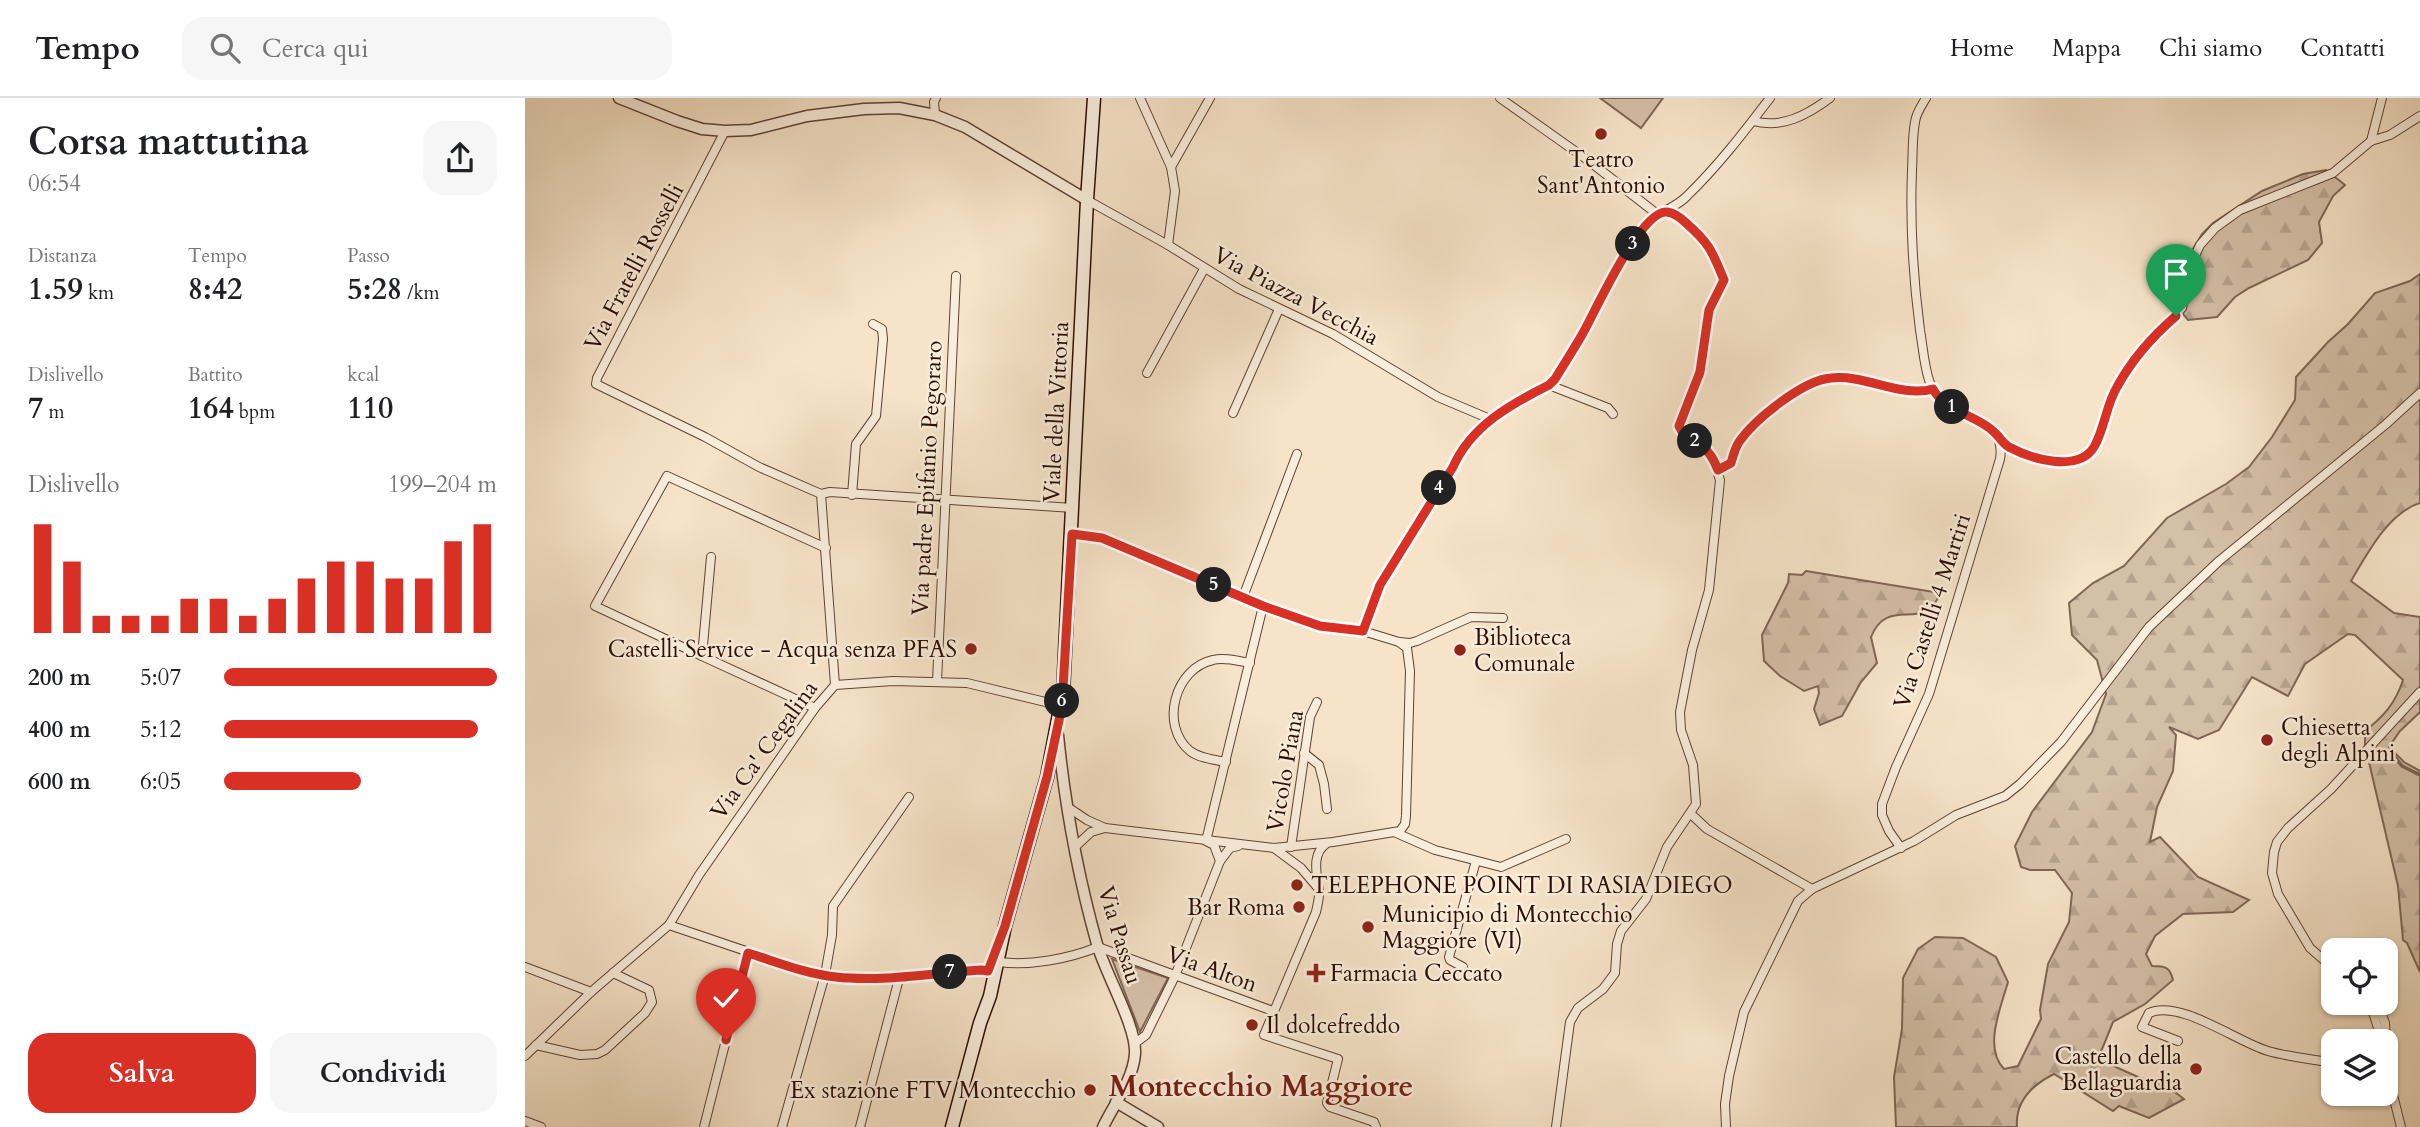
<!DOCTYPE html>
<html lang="it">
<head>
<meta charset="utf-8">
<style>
	:root { --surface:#fff; --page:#f6f6f6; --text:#202124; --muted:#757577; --line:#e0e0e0; --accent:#d93025 }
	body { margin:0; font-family:Cardo,serif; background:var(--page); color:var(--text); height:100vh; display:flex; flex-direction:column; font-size:26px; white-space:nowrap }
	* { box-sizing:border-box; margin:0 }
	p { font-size:23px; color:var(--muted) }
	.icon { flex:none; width:38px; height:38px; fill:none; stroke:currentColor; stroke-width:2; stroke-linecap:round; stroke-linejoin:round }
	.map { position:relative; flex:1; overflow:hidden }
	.sheet { display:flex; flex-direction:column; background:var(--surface); width:525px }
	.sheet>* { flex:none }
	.tools { position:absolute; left:1796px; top:840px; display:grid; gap:14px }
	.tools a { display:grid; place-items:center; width:77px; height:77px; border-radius:14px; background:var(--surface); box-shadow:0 2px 5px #0004; font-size:35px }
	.pin { position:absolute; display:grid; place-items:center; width:60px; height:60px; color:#fff; margin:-72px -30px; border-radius:50% 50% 50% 0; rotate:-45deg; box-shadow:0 0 7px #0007 }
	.pin .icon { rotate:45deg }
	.km { position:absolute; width:35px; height:35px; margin:-18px; border-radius:50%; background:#222; color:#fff; font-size:19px; line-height:35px; text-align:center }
	.round { display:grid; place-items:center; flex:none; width:74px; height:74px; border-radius:21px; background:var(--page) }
	.summary { display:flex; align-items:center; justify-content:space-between; height:119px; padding:0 28px }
	h1 { font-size:38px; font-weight:800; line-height:52px }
	.stats { display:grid; grid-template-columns:repeat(3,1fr); gap:10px; height:119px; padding:7px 28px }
	.stats div { display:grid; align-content:center }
	.stats b { font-size:30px; font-weight:800 }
	.stats small { font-size:19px; font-weight:400 }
	.stats p { font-size:19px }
	.chart { height:196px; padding:14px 28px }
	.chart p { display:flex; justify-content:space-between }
	.chart svg { width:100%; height:126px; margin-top:7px; stroke:var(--accent); stroke-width:6 }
	.action { display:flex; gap:14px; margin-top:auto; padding:14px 28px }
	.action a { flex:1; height:80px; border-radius:21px; background:var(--accent); color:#fff; font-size:28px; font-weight:800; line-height:80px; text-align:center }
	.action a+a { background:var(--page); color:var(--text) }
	ul { padding:0 28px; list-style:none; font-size:23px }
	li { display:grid; grid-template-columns:112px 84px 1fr; align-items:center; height:52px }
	li i { height:18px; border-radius:9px; background:var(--accent) }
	header { display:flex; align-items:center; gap:42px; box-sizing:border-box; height:98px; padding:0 35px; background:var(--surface); border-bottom:2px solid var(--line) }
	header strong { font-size:33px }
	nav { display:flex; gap:38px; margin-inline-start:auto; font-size:24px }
	.search { width:490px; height:63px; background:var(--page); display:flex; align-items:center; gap:18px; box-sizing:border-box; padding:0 24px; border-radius:21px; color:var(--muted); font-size:26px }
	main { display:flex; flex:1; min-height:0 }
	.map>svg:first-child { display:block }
	.forest { fill:url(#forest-firs); stroke:#806655; stroke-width:2 }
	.green { fill:#d4bfa7; stroke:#806655; stroke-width:2 }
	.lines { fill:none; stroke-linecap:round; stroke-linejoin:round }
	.stream { stroke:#7c6251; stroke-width:3.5 }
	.minor-casing { stroke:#5e4234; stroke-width:10 }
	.tertiary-casing { stroke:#5e4234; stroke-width:13 }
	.secondary-casing { stroke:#2c0d03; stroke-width:15 }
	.minor { stroke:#f9eddb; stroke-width:8 }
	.tertiary { stroke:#f9eddb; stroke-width:10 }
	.secondary { stroke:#f9eddb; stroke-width:12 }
	.route-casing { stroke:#fff; stroke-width:14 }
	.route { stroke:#d93025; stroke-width:9 }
	.poi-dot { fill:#8f2418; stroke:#f9eddb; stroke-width:2.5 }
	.labels { text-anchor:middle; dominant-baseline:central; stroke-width:5; stroke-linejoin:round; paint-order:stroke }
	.poi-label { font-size:23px; fill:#2c0d03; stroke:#f9eddb; text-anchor:start }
	.street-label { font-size:23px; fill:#2c0d03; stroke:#f9eddb }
	.district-label { font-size:30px; font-weight:bold; fill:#7a1f14; stroke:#f9eddb }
</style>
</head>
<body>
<header>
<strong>Tempo</strong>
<div class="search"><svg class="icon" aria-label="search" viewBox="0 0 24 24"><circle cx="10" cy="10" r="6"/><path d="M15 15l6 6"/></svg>Cerca qui</div>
<nav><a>Home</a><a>Mappa</a><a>Chi siamo</a><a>Contatti</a></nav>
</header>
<main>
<section class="sheet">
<div class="summary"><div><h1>Corsa mattutina</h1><p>06:54</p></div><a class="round"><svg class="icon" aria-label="share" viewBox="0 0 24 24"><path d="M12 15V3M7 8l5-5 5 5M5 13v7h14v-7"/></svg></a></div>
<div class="stats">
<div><p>Distanza</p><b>1.59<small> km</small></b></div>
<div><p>Tempo</p><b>8:42</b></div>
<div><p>Passo</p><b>5:28<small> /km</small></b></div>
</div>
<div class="stats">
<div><p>Dislivello</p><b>7<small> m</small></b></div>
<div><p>Battito</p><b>164<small> bpm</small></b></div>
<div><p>kcal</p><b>110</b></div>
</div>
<div class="chart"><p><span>Dislivello</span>199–204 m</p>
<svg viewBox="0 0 160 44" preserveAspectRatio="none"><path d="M5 44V6M15 44V19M25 44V38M35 44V38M45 44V38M55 44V32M65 44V32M75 44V38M85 44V32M95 44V25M105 44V19M115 44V19M125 44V25M135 44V25M145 44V12M155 44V6"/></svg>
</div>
<ul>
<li><b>200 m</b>5:07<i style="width:100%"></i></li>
<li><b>400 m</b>5:12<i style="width:93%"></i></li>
<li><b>600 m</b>6:05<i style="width:50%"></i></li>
</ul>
<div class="action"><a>Salva</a><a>Condividi</a></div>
</section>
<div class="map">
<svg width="1895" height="1029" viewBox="0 0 1895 1029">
	<defs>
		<pattern id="forest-firs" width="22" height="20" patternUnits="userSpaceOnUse" patternTransform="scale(1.75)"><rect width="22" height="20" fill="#d4bfa7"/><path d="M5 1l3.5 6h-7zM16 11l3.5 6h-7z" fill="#b6a38e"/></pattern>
	</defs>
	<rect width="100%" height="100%" fill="#f6e3c8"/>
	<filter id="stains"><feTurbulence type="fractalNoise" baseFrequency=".00286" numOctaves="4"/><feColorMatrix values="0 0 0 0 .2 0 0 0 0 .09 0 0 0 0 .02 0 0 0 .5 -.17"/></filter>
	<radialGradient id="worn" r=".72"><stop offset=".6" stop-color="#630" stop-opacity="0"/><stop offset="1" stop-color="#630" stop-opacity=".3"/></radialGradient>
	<g class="forest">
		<polygon points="1801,72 1820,87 1808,98 1794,124 1797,145 1783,162 1724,190 1710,199 1692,219 1663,222 1654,211 1665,156 1677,136 1688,125 1737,93 1778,76"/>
		<path d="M 1895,176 L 1895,405 C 1863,415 1842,456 1826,483 L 1869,515 L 1895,519 L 1895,614 L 1875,633 L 1864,649 L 1879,664 L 1895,673 L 1895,874 L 1882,845 L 1878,842 L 1873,788 L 1840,647 L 1840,633 C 1859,618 1870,606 1878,582 L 1830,537 L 1823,536 L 1780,566 L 1763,598 L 1727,579 L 1694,632 L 1673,641 L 1644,629 L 1651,637 L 1648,673 L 1632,709 L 1625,744 L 1635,739 L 1673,779 L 1724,802 L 1708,814 L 1658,816 L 1630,838 L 1621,856 L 1627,868 C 1640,868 1645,869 1648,882 L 1620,906 L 1588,924 L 1573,961 L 1613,979 L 1643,989 L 1659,1001 L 1624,1020 L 1594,1008 L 1588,1013 L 1529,976 C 1507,987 1490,1004 1492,1029 L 1371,1029 L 1369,979 L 1377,931 L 1378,880 L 1393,851 L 1410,839 L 1438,840 L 1471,859 L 1483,884 C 1476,909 1458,950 1479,971 L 1493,968 L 1516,921 L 1515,912 L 1523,866 L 1544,824 L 1547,795 L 1530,772 L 1505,772 L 1496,769 L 1490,748 L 1507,714 L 1567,634 L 1581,596 L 1572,562 L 1547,537 L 1544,505 L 1568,485 L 1599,468 L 1642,420 L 1701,386 L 1724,369 L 1747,339 L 1770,302 L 1771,279 L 1803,244 L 1823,226 L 1850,195 L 1885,183 Z"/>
		<path d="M 1281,473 L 1415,495 C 1400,537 1363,496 1346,539 L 1352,565 L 1336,584 L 1317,618 L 1295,627 L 1289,611 L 1294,595 L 1293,588 L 1279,593 L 1255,578 L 1239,563 L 1237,537 L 1263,485 L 1264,476 L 1277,477 Z"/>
	</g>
	<g class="green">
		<polygon points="1075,0 1138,0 1116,30"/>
		<polygon points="587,861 643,880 615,934"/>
	</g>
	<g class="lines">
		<polyline class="stream" points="1865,653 1877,668 1895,677"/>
		<defs>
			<g id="minor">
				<polyline points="615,0 646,69 650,93 643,147"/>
				<polyline points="975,0 1064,63 1132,116"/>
				<polyline points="410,17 409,4 411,0"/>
				<path d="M 1228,23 C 1257,31 1282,17 1305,0"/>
				<polyline points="200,33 72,280 71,286 180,339 234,369 296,396 305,394 548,410"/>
				<polyline points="1846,43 1857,0"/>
				<polyline points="646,69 685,0"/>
				<polyline points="562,102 643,147 714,191 808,236 913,299 965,321"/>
				<polyline points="622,275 679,171"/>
				<polyline points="1024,287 1083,310 1088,316"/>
				<polyline points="708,315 754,211"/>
				<polyline points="1476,343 1484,349 1515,360 1543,363 1559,359 1572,343 1584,306 1595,283 1631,237 1657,210 1666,166 1675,147 1690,130 1715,112 1808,75 1846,43 1865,37 1895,18"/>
				<path d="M 1193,372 L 1206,364 C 1208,358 1210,350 1214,344 C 1230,322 1278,282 1306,280 C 1340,276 1375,300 1408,291"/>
				<polyline points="296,396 310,587"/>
				<polyline points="327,397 331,346 351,318 358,241 357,231 348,226"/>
				<polyline points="547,436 577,440 738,508 795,528 838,533 874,544 885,545 892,543 946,519 978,520"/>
				<polyline points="186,459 177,558 290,610"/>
				<polyline points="718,499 772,356"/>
				<path d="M 838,533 L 855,487 L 928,369 C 946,328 985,306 1024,287 L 1030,281 C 1063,230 1085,173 1124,125 C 1134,113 1151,110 1162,98 C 1193,68 1219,34 1245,0"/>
				<polyline points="177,558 70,508 142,378 301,450"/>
				<polyline points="412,583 431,178"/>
				<polyline points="779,655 794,667 799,686 802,711"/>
				<path d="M 701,664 C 690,662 674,660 665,653 C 634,627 650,570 688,562 C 699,559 713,563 725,565"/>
				<polyline points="544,710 562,722 580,730 749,750 808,744 875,733 880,726 881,718 885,573 882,550 874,544"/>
				<polyline points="1166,716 1182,731 1287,791"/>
				<polyline points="869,734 910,752 976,769 1041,741"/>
				<path d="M 801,746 C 785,757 793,779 794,796 C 794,802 792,809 791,814 L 739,937 L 813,961 L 802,1005 L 805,1009 L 849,1024 L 851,1029"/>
				<polyline points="550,749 566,734 580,730"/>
				<polyline points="766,749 785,619 792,604"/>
				<polyline points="749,750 776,770 793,790"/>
				<path d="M 1376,750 L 1364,733 L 1357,717 L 1357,706 L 1371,669 L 1404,596 L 1475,361 C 1483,314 1419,323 1405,285 C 1399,269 1398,249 1395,232 C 1388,179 1385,125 1387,72 C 1388,56 1387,40 1390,24 C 1391,15 1397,7 1401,0"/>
				<polyline points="695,763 689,747 681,743 738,508"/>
				<polyline points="144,827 174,777 290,610 310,587 368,583 442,585 537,608"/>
				<path d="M 474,864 C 505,868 543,861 573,849 L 748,913"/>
				<polyline points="0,869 66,894"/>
				<polyline points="938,869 925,862 924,859 951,763"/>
				<polyline points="1808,870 1785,850 1753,796 1747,775 1749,754 1752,744 1763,730 1806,691 1895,594"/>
				<polyline points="1845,905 1853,930 1851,943"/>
				<polyline points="1848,910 1857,917 1860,925 1863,977 1876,1029"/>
				<path d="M 1653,943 L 1617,929 L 1624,915 C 1655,901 1712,944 1743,953 C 1764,959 1786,961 1808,965"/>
				<polyline points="609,946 621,937 650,878 695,763 705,750 713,748"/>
				<polyline points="11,947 55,957 72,956 80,952 120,915 127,904 124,892 88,875"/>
				<polyline points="0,958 66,894 144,827 280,873 311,879 340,880 456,872 463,873"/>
				<polyline points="0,1023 16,1029"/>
				<polyline points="179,1029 223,855"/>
				<polyline points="257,1029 300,877 307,837 308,808 384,699"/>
				<polyline points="335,1029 375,877"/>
				<path d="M 1031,1029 L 1045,924 L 1053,910 L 1078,891 L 1090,875 L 1092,846 L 1096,833 L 1121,801 L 1142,749 L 1171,706 L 1168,667 L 1156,632 L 1155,614 L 1167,552 L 1184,492 L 1195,382 L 1187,358 L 1176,347 L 1155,333 L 1154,329 L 1175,274 L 1184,212 L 1199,182 C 1186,150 1175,127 1141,114"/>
				<polyline points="1201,1029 1200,1006 1204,978 1219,914 1273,803 1287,791 1389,743 1431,717 1480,698 1495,686 1536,644 1624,529 1694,463 1860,327 1895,295"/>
			</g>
			<g id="tertiary">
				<polyline points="94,0 152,23 177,31 200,33 226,32 282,18 339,11 374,10 410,17 440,29 562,102"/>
				<path d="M 533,637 C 540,707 553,778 572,846 C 580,875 612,929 610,956 C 608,982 589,1006 578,1029"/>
				<polyline points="591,1004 633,1029"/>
			</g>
			<polyline id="secondary" points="427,1029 455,925 465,898 480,828 522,679 538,595 562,102 569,0"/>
		</defs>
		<use href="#minor" class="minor-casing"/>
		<use href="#tertiary" class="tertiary-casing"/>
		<use href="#secondary" class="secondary-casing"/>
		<use href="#minor" class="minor"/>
		<use href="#tertiary" class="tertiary"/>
		<use href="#secondary" class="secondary"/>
	</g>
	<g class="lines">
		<defs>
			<path id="route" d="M 201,942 L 223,855 C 252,864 281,876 311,879 C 356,884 411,875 456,872 L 463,873 L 480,828 L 522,679 L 537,608 L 547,436 L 577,440 L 738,508 L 795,528 L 838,533 L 855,487 L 928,369 C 946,328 986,306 1024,287 L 1030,281 C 1039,266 1049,251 1058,235 C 1070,214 1116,111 1142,114 C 1149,115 1156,120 1161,125 C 1185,146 1187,153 1199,182 L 1184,212 L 1175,274 L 1154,328 C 1158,339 1168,340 1176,347 C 1185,354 1189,362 1193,372 L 1206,365 C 1208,358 1210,350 1214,344 C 1229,322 1278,282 1306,280 C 1340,276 1375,300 1408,291 C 1420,314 1452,317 1469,334 C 1475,339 1477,345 1484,349 C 1506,361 1553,375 1569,349 C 1580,330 1581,307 1592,289 C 1606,263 1629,237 1651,218"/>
		</defs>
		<use href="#route" class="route-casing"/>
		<use href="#route" class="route"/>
	</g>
	<g class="poi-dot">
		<circle cx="1076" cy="36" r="7"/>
		<circle cx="446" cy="551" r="7"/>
		<circle cx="935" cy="552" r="7"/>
		<circle cx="1742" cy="642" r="7"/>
		<circle cx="772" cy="787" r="7"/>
		<circle cx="774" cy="809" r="7"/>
		<circle cx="843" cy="829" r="7"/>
		<path d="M787.5 864.5h7v7h7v7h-7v7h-7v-7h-7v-7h7z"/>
		<circle cx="727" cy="927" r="7"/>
		<circle cx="1671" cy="971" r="7"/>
		<circle cx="565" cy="992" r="7"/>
	</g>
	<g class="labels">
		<g class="poi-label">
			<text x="1076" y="61" text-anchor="middle">Teatro<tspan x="1076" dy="26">Sant'Antonio</tspan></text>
			<text x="949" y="539">Biblioteca<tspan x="949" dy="26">Comunale</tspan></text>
			<text x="432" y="551" text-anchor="end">Castelli Service - Acqua senza PFAS</text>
			<text x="1756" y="629">Chiesetta<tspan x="1756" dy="26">degli Alpini</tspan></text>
			<text x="786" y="787">TELEPHONE POINT DI RASIA DIEGO</text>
			<text x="760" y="809" text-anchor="end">Bar Roma</text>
			<text x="857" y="816">Municipio di Montecchio<tspan x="857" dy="26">Maggiore (VI)</tspan></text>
			<text x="805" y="875">Farmacia Ceccato</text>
			<text x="741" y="927">Il dolcefreddo</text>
			<text x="1657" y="958" text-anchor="end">Castello della<tspan x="1657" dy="26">Bellaguardia</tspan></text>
			<text x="551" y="992" text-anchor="end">Ex stazione FTV Montecchio</text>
		</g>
		<g class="street-label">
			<text transform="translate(109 169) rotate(-62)">Via Fratelli Rosselli</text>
			<text transform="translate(771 198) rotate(28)">Via Piazza Vecchia</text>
			<text transform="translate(531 314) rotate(-87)">Viale della Vittoria</text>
			<text transform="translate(402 380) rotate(-87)">Via padre Epifanio Pegoraro</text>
			<text transform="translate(1407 513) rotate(-72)">Via Castelli 4 Martiri</text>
			<text transform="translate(239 652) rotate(-54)">Via Ca' Cegalina</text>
			<text transform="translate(760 673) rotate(-80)">Vicolo Piana</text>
			<text transform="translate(595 837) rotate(73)">Via Passau</text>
			<text transform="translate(687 871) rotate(20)">Via Alton</text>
		</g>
		<g class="district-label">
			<text x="736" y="988">Montecchio Maggiore</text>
		</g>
	</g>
	<rect width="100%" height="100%" filter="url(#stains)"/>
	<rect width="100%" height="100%" fill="url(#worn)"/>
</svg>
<div class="tools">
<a><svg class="icon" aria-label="locate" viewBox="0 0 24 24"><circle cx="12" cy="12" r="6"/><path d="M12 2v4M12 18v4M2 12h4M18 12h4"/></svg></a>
<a><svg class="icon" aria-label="layers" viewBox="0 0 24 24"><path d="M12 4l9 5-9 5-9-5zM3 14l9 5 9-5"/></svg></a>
</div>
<div class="pin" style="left:1651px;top:218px;background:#1e9e55"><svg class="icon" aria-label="arrive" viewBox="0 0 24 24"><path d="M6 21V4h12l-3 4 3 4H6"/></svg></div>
<div class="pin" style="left:201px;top:942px;background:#d93025"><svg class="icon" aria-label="check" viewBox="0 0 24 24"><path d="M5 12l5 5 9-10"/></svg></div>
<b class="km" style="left:1427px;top:309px">1</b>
<b class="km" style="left:1170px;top:343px">2</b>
<b class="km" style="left:1108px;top:146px">3</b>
<b class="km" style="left:914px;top:390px">4</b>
<b class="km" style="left:689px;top:487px">5</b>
<b class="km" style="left:537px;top:603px">6</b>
<b class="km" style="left:425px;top:874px">7</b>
</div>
</main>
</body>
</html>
